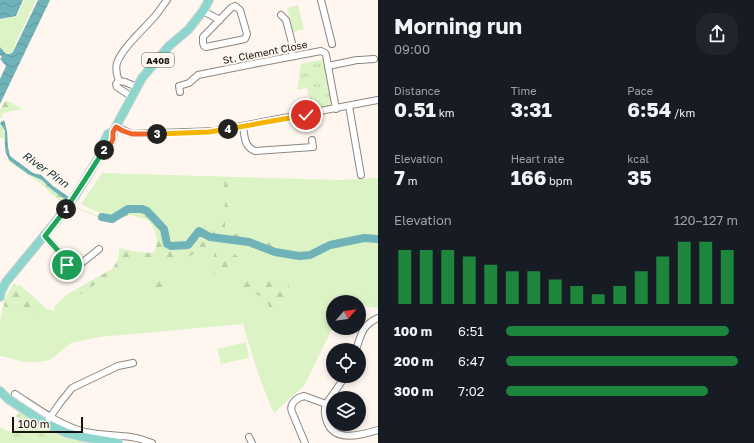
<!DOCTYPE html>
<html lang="en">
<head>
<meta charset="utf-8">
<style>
	:root { --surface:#171b24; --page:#20242c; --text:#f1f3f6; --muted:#9ea1a6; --accent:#1d863c }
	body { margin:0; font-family:"Golos Text",sans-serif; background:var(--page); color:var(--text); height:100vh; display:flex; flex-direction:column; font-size:15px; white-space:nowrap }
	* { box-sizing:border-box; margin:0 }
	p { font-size:13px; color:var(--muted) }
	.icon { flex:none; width:22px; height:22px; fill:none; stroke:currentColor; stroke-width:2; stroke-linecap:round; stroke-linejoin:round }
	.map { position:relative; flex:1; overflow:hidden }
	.details { display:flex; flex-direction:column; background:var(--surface); width:376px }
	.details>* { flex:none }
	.needle { width:26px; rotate:62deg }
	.controls { position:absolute; left:326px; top:295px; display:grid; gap:8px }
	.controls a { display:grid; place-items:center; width:40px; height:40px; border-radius:50%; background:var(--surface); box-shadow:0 2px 6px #0003; font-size:20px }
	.scale { position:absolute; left:12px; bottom:10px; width:71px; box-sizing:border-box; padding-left:4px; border:2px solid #161411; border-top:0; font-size:11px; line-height:14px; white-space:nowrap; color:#161411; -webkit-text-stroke:3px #fff7ef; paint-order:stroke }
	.pin { position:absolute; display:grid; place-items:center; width:34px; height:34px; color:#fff; margin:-17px; border:2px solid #fff; border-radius:50%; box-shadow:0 1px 4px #0007 }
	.km { position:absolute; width:20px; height:20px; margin:-10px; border-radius:50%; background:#222; color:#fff; font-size:11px; line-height:20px; text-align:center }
	.round { display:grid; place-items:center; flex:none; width:42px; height:42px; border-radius:16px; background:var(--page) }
	.summary { display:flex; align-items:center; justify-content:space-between; height:68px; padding:0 16px }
	h1 { font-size:22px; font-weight:700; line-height:30px }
	.stats { display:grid; grid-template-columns:repeat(3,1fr); gap:6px; height:68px; padding:4px 16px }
	.stats div { display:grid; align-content:center }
	.stats b { font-size:20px; font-weight:700 }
	.stats small { font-size:11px; font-weight:400 }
	.stats p { font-size:11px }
	.chart { height:112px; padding:8px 16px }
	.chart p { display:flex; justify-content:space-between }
	.chart svg { width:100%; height:72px; margin-top:4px; stroke:var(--accent); stroke-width:6 }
	ul { padding:0 16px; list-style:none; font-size:13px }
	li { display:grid; grid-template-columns:64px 48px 1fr; align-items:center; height:30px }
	li i { height:10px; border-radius:5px; background:var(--accent) }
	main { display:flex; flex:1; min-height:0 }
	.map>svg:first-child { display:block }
	.grass { fill:#dcf3c6 }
	.forest { fill:url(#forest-firs) }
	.park { fill:url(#park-tufts) }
	.water { fill:url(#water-waves) }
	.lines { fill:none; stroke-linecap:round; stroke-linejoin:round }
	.river { stroke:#6fb2b8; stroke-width:8 }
	.minor-casing { stroke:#8e8780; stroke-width:8 }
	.major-casing { stroke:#d5d5d4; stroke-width:10 }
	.minor { stroke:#fff; stroke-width:6 }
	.major { stroke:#8cd6cd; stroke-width:8 }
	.split-1-casing { stroke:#fff; stroke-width:8 }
	.split-2-casing { stroke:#fff; stroke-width:8 }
	.split-3-casing { stroke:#fff; stroke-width:8 }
	.split-4-casing { stroke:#fff; stroke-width:8 }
	.split-5-casing { stroke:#fff; stroke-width:8 }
	.split-1 { stroke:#22a559; stroke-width:5 }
	.split-2 { stroke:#22a559; stroke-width:5 }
	.split-3 { stroke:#f0652b; stroke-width:5 }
	.split-4 { stroke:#f5b400; stroke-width:5 }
	.split-5 { stroke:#f5b400; stroke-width:5 }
	.labels { text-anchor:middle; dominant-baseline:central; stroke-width:4; stroke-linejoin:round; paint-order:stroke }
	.shield { fill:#fff7ef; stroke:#5c5854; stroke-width:1 }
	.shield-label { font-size:9px; font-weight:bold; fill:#161411 }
	.street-label { font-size:10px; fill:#161411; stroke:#fff7ef }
	.water-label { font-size:11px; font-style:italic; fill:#113437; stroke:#fff7ef }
</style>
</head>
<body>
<main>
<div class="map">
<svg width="378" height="443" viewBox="0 0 378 443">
	<defs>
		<pattern id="forest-firs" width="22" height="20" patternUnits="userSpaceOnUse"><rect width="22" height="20" fill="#dcf3c6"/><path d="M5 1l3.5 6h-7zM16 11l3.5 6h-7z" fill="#bccfa9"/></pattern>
		<pattern id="park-tufts" width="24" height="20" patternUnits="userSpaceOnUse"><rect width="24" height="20" fill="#dcf3c6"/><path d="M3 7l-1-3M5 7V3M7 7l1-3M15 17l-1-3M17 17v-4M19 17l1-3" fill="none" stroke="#bccfa9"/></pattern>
		<pattern id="water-waves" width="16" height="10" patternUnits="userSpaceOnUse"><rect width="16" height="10" fill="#6fb2b8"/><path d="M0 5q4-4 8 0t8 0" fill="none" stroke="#5f989d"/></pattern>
	</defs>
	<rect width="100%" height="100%" fill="#fff7ef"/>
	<g class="grass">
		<path d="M 24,0 L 36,0 L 14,47 L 15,47 C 13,52 11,54 6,54 L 0,47 L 0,20 L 17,16 Z"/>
		<polygon points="298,5 304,29 293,32 287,8"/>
		<path d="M 102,173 L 341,180 L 378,178 L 378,308 L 359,305 L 359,302 L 333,302 L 333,327 L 304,386 L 274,413 C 261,385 252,355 243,324 L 100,337 L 71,343 L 50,360 L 37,362 L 25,362 L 0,356 L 0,323 L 1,316 L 4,300 L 14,283 L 45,308 L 53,311 L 112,270 L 126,250 L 155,254 L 159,222 L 147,211 L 142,209 L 128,209 L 121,214 L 112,218 L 91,209 L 81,204 Z"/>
		<polygon points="246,342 249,358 221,364 217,349"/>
	</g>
	<g class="forest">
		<polygon points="6,100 23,109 3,113 2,117 3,119 0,117 0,110"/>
		<path d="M 0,123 C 10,135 1,149 9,159 C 13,164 29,173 35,177 L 39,178 L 42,180 L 58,194 L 66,200 L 64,204 L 51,194 L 47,189 L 41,184 L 11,163 C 5,155 5,147 4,138 L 0,138 Z"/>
		<path d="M 225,181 L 231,181 L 232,182 L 234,187 L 231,192 L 228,209 L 226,210 L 225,209 C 224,205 226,202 226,198 C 225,192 223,187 225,181 Z"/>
		<path d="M 77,207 L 101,217 L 112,220 L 128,210 L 142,210 L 147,211 L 162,227 L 167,244 L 171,246 L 188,245 L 199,231 L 210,237 L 207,246 L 187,258 L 173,262 L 163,259 L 160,257 L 157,256 L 146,258 L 125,264 L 118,269 L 57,310 L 55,309 L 54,307 L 66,295 L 112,269 C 117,262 120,256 119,248 C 130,251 142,253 153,253 L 156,248 L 157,240 L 155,231 L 149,221 L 139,217 L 129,215 L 113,221 L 106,220 L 76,208 Z"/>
		<path d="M 225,219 L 225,227 C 233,238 237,233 250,234 C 250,234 254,237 255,238 C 263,243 269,239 275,248 L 273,249 L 250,240 L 221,237 L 199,230 L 197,229 L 209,225 C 218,231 219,228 223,220 Z"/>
		<path d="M 221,250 C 231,250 237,255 243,263 L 241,268 C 235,270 223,276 216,274 C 210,271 212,258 215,253 C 217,251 219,251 221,250 Z"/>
		<path d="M 266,276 L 289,280 C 291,294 280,303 270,312 C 268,292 254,296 239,290 L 240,285 L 244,282 Z"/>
		<path d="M 163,278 L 174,278 L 175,281 L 173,284 C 165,287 156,291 148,289 C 143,288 142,282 147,279 C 151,277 158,278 163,278 Z"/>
		<path d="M 20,285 L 44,306 L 45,311 C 40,313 30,313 25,311 C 21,309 23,309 19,309 C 13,309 11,310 6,308 L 4,305 L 10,293 L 15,286 Z"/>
	</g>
	<g class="park">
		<polygon points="323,59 332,103 329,106 311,109 307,88 297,90 301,64"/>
		<polygon points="19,412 55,433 73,440 89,443 0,443 0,427 13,433 20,419 16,416"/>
	</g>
	<g class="water">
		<polygon points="0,0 23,0 16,16 0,19"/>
		<polygon points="38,0 50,0 0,104 0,79 6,66 0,59 2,57 0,55 0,47 6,54 10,54 13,52"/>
		<polygon points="4,120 5,123 7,131 8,147 10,156 33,173 41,175 53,186 69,197 66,200 51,189 42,180 28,174 9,160 6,153 5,148 5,131 0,123"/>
	</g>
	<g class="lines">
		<polyline class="river" points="102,217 112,219 128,209 142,209 147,211 162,227 164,229 167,244 171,246 188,245 199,231 210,237 249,242 275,252 299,256 310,255 330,245 364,238 378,239"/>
		<defs>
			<g id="minor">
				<polyline points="321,0 332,44"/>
				<polygon points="235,6 240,10 247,34 245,39 206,47 204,46 203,43 203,37 231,8"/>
				<polyline points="203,11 220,20"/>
				<polyline points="281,15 286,20 292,43 292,56"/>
				<polyline points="328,66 357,60 360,60 374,59"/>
				<path d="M 119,81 C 117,76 115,70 117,63 C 122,48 145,28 156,15 C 160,10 163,5 167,0"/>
				<polyline points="119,81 116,84 117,87 132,97"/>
				<polyline points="119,81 125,82 137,87"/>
				<polyline points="180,92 179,86 189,83 198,75 263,62 321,51 325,53 326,55 336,109"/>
				<polyline points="349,106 361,175"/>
				<polyline points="116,127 132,134 215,131 378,100"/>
				<path d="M 243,127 C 245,137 244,147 255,151 L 313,147 L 312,140"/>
				<polyline points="45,236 61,254 67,265 73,267 78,266 99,249"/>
				<path d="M 356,350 C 361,335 362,325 378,318"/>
				<path d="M 345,376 C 341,383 336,390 331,397 C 330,399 327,402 326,404 C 324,410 325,417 327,422 C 335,443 361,435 378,430"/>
				<path d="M 15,394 C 38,409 59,425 85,432 C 100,435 116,435 131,437 C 138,438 145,440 152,443"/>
				<polyline points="48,420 60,403 72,388 118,366 133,363"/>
				<polyline points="249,437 252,443"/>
				<path d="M 305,443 L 292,412 C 289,404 296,398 304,396 L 326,404"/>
			</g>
			<g id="major">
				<path d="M 103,150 C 111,147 113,140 113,132"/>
				<polyline points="0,297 1,291 6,282 57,220 75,196 90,172 103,150 102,146 108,134 113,132 142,78 169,46 188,30 203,11 209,0"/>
				<polyline points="0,391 8,399 46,424 58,429 67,433 83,437 118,443"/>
			</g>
		</defs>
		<use href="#minor" class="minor-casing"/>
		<use href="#major" class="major-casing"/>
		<use href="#minor" class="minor"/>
		<use href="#major" class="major"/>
	</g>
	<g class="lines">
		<defs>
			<polyline id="split-1" points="66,209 45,236 61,254 67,265"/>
			<polyline id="split-2" points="66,209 90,172 104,150"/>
			<polyline id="split-3" points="104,150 108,149 113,139 113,132 116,127 123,131 132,134 157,134"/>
			<polyline id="split-4" points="157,134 209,132 228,129"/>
			<polyline id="split-5" points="228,129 306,115"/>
		</defs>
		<use href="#split-1" class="split-1-casing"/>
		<use href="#split-2" class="split-2-casing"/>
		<use href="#split-3" class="split-3-casing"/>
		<use href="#split-4" class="split-4-casing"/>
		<use href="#split-5" class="split-5-casing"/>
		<use href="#split-1" class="split-1"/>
		<use href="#split-2" class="split-2"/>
		<use href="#split-3" class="split-3"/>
		<use href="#split-4" class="split-4"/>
		<use href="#split-5" class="split-5"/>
	</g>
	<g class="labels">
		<rect class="shield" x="142" y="53" width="32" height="14" rx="3"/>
		<g class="shield-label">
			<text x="158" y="60">A408</text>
		</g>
		<g class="street-label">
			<text transform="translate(265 52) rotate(-11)">St. Clement Close</text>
		</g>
		<g class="water-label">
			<text transform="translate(46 169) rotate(35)">River Pinn</text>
		</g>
	</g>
</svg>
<div class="controls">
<a><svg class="needle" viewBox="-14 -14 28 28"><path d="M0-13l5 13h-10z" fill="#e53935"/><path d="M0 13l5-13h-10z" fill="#9ea1a6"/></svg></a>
<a><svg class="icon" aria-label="locate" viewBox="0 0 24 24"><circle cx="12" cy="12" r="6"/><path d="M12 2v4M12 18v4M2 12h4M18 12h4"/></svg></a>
<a><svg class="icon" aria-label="layers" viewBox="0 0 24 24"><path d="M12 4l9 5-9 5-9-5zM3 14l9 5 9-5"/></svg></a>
</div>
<div class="scale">100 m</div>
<div class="pin" style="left:67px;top:265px;background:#1e9e55"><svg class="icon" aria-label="arrive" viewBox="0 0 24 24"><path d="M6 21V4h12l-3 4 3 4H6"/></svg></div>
<div class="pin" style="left:306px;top:115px;background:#d93025"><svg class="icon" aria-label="check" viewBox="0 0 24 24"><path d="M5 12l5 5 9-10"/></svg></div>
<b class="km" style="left:66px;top:209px">1</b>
<b class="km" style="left:104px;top:150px">2</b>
<b class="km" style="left:157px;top:134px">3</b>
<b class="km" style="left:228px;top:129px">4</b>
</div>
<section class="details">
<div class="summary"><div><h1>Morning run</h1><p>09:00</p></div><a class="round"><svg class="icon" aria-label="share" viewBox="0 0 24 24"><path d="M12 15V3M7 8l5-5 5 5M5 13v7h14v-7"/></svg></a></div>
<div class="stats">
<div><p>Distance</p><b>0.51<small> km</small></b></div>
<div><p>Time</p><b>3:31</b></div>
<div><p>Pace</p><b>6:54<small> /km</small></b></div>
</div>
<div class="stats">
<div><p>Elevation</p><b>7<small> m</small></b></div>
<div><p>Heart rate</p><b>166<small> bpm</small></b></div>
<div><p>kcal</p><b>35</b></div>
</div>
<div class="chart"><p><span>Elevation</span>120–127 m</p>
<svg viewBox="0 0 160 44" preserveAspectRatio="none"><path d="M5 44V11M15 44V11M25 44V11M35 44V15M45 44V20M55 44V24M65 44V24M75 44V29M85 44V33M95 44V38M105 44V33M115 44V24M125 44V15M135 44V6M145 44V6M155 44V11"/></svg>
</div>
<ul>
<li><b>100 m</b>6:51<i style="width:96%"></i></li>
<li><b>200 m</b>6:47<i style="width:100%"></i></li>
<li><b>300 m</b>7:02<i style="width:87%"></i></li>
</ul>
</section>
</main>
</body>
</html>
